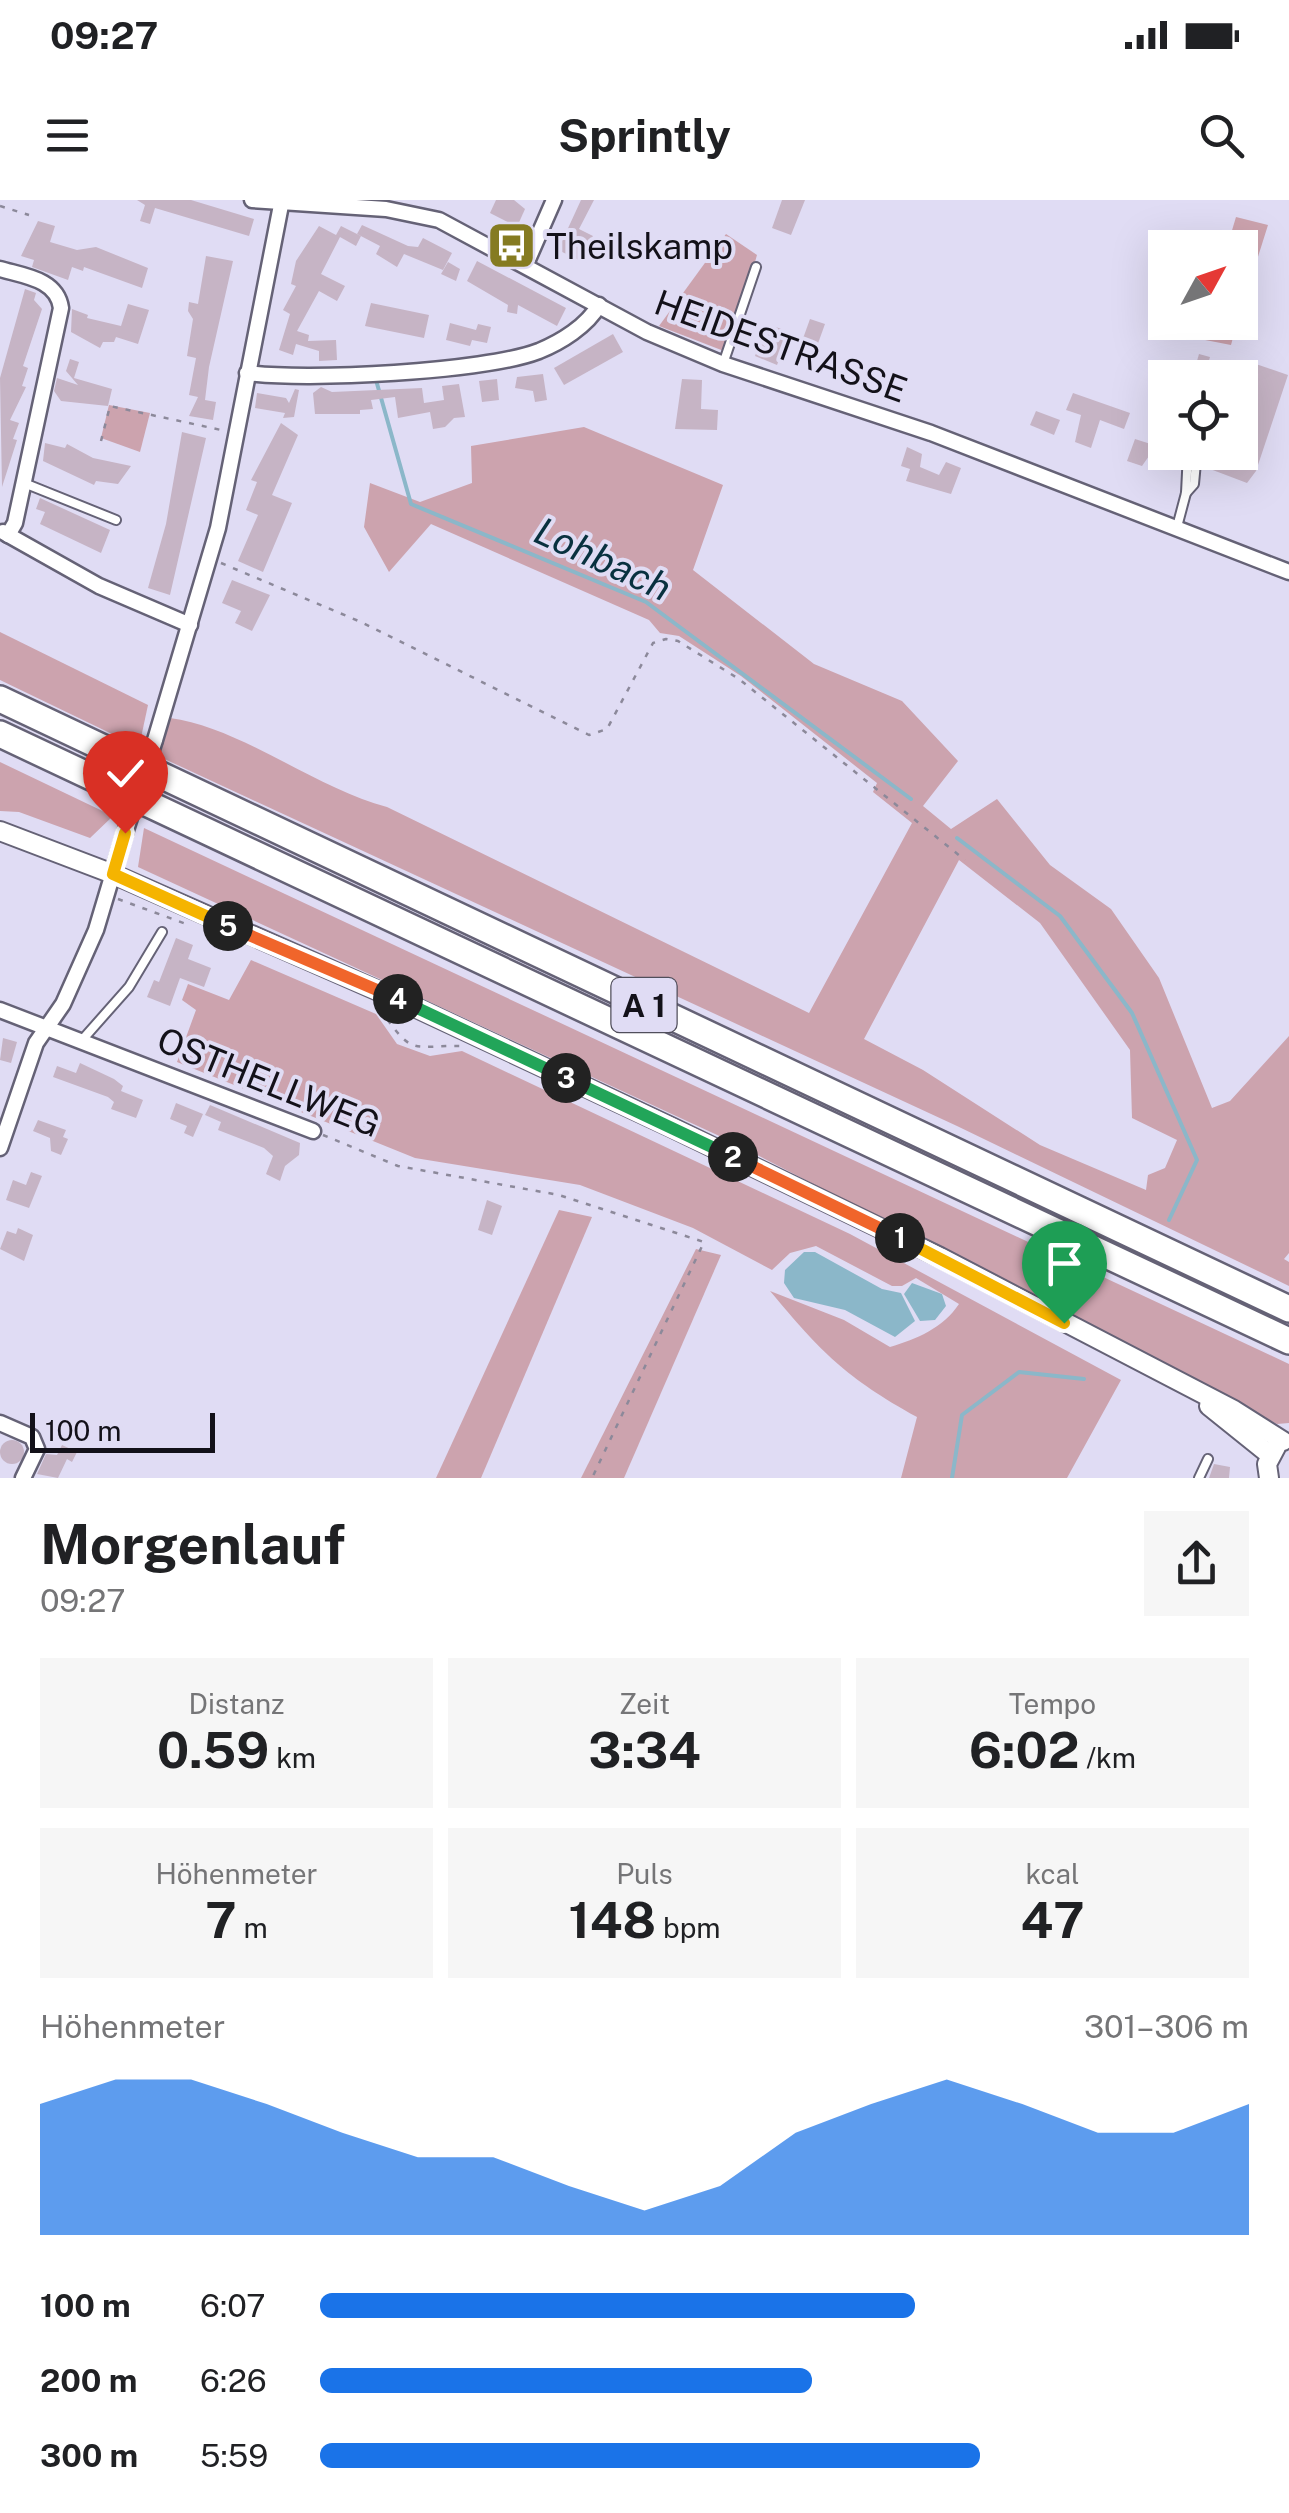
<!DOCTYPE html>
<html lang="de">
<head>
<meta charset="utf-8">
<style>
	:root { --surface:#fff; --page:#f6f6f6; --text:#202124; --muted:#757577; --accent:#1a73e8 }
	body { margin:0; font-family:"Public Sans",sans-serif; background:var(--page); color:var(--text); height:100vh; display:flex; flex-direction:column; font-size:38px; white-space:nowrap }
	* { box-sizing:border-box; margin:0 }
	p { font-size:32px; color:var(--muted) }
	.icon { flex:none; width:55px; height:55px; fill:none; stroke:currentColor; stroke-width:2; stroke-linecap:round; stroke-linejoin:round }
	.map { position:relative; height:1278px; overflow:hidden }
	.sheet { display:flex; flex-direction:column; background:var(--surface); flex:1 }
	.sheet>* { flex:none }
	.needle { width:65px; rotate:50deg }
	.tools { position:absolute; left:1148px; top:30px; display:grid; gap:20px }
	.tools a { display:grid; place-items:center; width:110px; height:110px; border-radius:0px; background:var(--surface); box-shadow:0 10px 40px #0002; font-size:50px }
	.scale { position:absolute; left:30px; bottom:25px; width:185px; box-sizing:border-box; padding-left:10px; border:5px solid #131119; border-top:0; font-size:28px; line-height:35px; white-space:nowrap; color:#131119; -webkit-text-stroke:8px #e0dcf4; paint-order:stroke }
	.pin { position:absolute; display:grid; place-items:center; width:85px; height:85px; color:#fff; margin:-102px -42px; border-radius:50% 50% 50% 0; rotate:-45deg; box-shadow:0 0 10px #0007 }
	.pin .icon { rotate:45deg }
	.km { position:absolute; width:50px; height:50px; margin:-25px; border-radius:50%; background:#222; color:#fff; font-size:28px; line-height:50px; text-align:center }
	.round { display:grid; place-items:center; flex:none; width:105px; height:105px; border-radius:0px; background:var(--page) }
	.headline { display:flex; align-items:center; justify-content:space-between; height:170px; padding:0 40px }
	h1 { font-size:55px; font-weight:700; line-height:75px }
	.figures { display:grid; grid-template-columns:repeat(3,1fr); gap:15px; height:170px; padding:10px 40px }
	.figures div { display:grid; align-content:center; border-radius:0px; background:var(--page); text-align:center }
	.figures b { font-size:50px; font-weight:700 }
	.figures small { font-size:28px; font-weight:400 }
	.figures p { font-size:28px }
	.chart { height:280px; padding:20px 40px }
	.chart p { display:flex; justify-content:space-between }
	.chart svg { width:100%; height:180px; margin-top:10px; fill:var(--accent); opacity:.7 }
	ul { padding:0 40px; list-style:none; font-size:32px }
	li { display:grid; grid-template-columns:160px 120px 1fr; align-items:center; height:75px }
	li i { height:25px; border-radius:12px; background:var(--accent) }
	.status { display:flex; justify-content:space-between; align-items:center; height:70px; padding:0 50px; background:var(--surface); direction:ltr }
	.status svg { height:28px; fill:currentColor }
	header { display:flex; justify-content:space-between; align-items:center; height:130px; padding:0 40px; background:var(--surface); font-size:45px; font-weight:700 }
	.map>svg:first-child { display:block }
	.green { fill:#cca3ae; fill-rule:evenodd }
	.water { fill:#8bb7c9 }
	.lines { fill:none; stroke-linecap:round; stroke-linejoin:round }
	.stream { stroke:#8bb7c9; stroke-width:4 }
	.building { fill:#c6b4c5 }
	.service-casing { stroke:#656276; stroke-width:12 }
	.minor-casing { stroke:#656276; stroke-width:19 }
	.tertiary-casing { stroke:#656276; stroke-width:22 }
	.motorway-casing { stroke:#656276; stroke-width:30 }
	.path { stroke:#8c899a; stroke-width:2.5; stroke-dasharray:5 8; stroke-linecap:butt }
	.service { stroke:#fff; stroke-width:8 }
	.minor { stroke:#fff; stroke-width:14 }
	.tertiary { stroke:#fff; stroke-width:18 }
	.motorway { stroke:#fff; stroke-width:25 }
	.minor-bridge-casing { stroke:#656276; stroke-width:19; stroke-linecap:butt }
	.minor-bridge { stroke:#fff; stroke-width:14 }
	.split-1-casing { stroke:#fff; stroke-width:20 }
	.split-2-casing { stroke:#fff; stroke-width:20 }
	.split-3-casing { stroke:#fff; stroke-width:20 }
	.split-4-casing { stroke:#fff; stroke-width:20 }
	.split-5-casing { stroke:#fff; stroke-width:20 }
	.split-6-casing { stroke:#fff; stroke-width:20 }
	.split-1 { stroke:#f5b400; stroke-width:12 }
	.split-2 { stroke:#f0652b; stroke-width:12 }
	.split-3 { stroke:#22a559; stroke-width:12 }
	.split-4 { stroke:#22a559; stroke-width:12 }
	.split-5 { stroke:#f0652b; stroke-width:12 }
	.split-6 { stroke:#f5b400; stroke-width:12 }
	.labels { text-anchor:middle; dominant-baseline:central; stroke-width:8; stroke-linejoin:round; paint-order:stroke }
	.shield { fill:#e0dcf4; stroke:#504e5b; stroke-width:2.5 }
	.shield-label { font-size:32px; font-weight:bold; fill:#131119 }
	.poi-label { font-size:35px; fill:#131119; stroke:#e0dcf4; text-anchor:start }
	.street-label { font-size:35px; fill:#131119; stroke:#e0dcf4 }
	.water-label { font-size:38px; font-style:italic; fill:#08313f; stroke:#e0dcf4 }
</style>
</head>
<body>
<div class="status"><b>09:27</b><svg viewBox="0 0 49 12"><path d="M0 12V9h3v3zM5 12V6h3v6zM10 12V3h3v9zM15 12V0h3v12zM26 1h20v11H26zM47 4h2v5h-2z"/></svg></div>
<header><svg class="icon" aria-label="menu" viewBox="0 0 24 24"><path d="M4 6h16M4 12h16M4 18h16"/></svg>Sprintly<svg class="icon" aria-label="search" viewBox="0 0 24 24"><circle cx="10" cy="10" r="6"/><path d="M15 15l6 6"/></svg></header>
<div class="map">
<svg width="1289" height="1278" viewBox="0 0 1289 1278">
	<rect width="100%" height="100%" fill="#e0dcf4"/>
	<g class="green">
		<polygon points="1236,17 1268,25 1240,114 1240,48 1227,47"/>
		<polygon points="726,34 757,55 729,153 659,126"/>
		<polygon points="1205,122 1237,123 1231,145 1200,139"/>
		<polygon points="109,205 150,213 140,252 101,238"/>
		<path d="M 584,227 L 723,285 L 693,370 L 814,464 L 902,501 L 958,561 L 923,606 L 951,629 L 997,599 L 1050,665 L 1111,709 L 1159,778 L 1212,908 L 1230,901 L 1289,836 L 1289,1053 L 1284,1059 L 1289,1062 L 1289,1086 L 957,926 L 158,556 L 170,518 C 240,527 315,588 387,607 L 809,813 L 912,623 L 873,592 L 877,583 L 741,476 L 679,436 L 660,433 L 649,420 L 431,324 L 389,372 L 364,327 L 370,283 L 420,302 L 472,283 L 471,246 ZM 959,660 L 1040,723 L 1130,850 L 1132,918 L 1177,940 L 1165,968 L 1148,975 L 1146,990 L 1040,945 L 923,870 L 864,839 Z"/>
		<polygon points="0,432 148,505 139,547 0,480"/>
		<polygon points="0,562 113,616 90,638 19,612 0,611"/>
		<polygon points="144,628 1289,1164 1289,1223 1277,1224 728,940 138,667"/>
		<path d="M 251,760 L 376,814 L 397,844 L 430,856 L 462,851 L 850,1034 L 1121,1180 L 1067,1278 L 901,1278 L 917,1217 C 846,1178 821,1152 770,1091 L 844,1120 L 890,1147 C 917,1139 943,1128 959,1104 L 916,1078 L 902,1086 L 892,1086 L 816,1046 L 790,1053 L 772,1070 L 693,1028 L 580,985 L 415,958 L 177,862 L 196,810 L 182,800 L 188,784 L 229,800 Z"/>
		<polygon points="559,1010 592,1017 481,1278 436,1278"/>
		<polygon points="696,1049 721,1055 624,1278 581,1278"/>
	</g>
	<g class="water">
		<polygon points="804,1052 815,1052 882,1089 901,1093 915,1121 895,1137 845,1110 794,1098 784,1083 785,1070"/>
		<polygon points="912,1083 942,1094 946,1106 935,1120 920,1121 904,1094"/>
	</g>
	<g class="lines">
		<g class="stream">
			<polyline points="376,180 411,304 646,402 911,599"/>
			<polyline points="957,638 1060,716 1132,813 1197,960 1169,1020"/>
			<polyline points="952,1278 962,1215 1019,1172 1084,1179"/>
		</g>
	</g>
	<g class="building">
		<polygon points="137,0 191,0 254,19 249,36 155,8 150,24 140,21 145,5"/>
		<polygon points="496,0 514,0 525,9 517,27 490,13"/>
		<polygon points="581,0 594,0 579,29 593,36 581,61 558,50"/>
		<polygon points="782,0 805,0 791,35 772,28"/>
		<polygon points="38,21 55,26 50,42 77,50 96,47 148,68 142,88 84,67 83,71 72,67 68,80 32,67 34,60 21,56"/>
		<polygon points="362,25 408,46 418,47 423,38 452,53 443,70 404,54 397,67 376,54 380,46 357,34"/>
		<polygon points="319,26 336,35 341,26 361,36 356,46 340,37 321,74 345,86 337,101 319,91 297,131 309,135 308,141 336,140 337,160 319,161 319,151 296,144 293,155 279,150 290,114 283,110 296,86 291,84 296,61"/>
		<polygon points="206,56 233,61 209,167 205,200 216,202 213,220 189,216 198,197 189,195 196,158 187,156 193,119 188,111 189,102 198,104"/>
		<polygon points="477,61 566,108 557,126 518,105 517,114 507,112 508,105 467,81"/>
		<polygon points="448,62 460,69 456,81 441,74"/>
		<polygon points="25,89 36,93 34,100 42,109 23,166 28,168 22,186 26,187 10,220 19,223 13,239 17,240 2,287 0,178"/>
		<polygon points="371,103 429,115 424,138 365,126"/>
		<polygon points="128,104 149,110 138,144 116,137 114,142 103,142 100,148 71,132 72,109 88,115 87,118 121,126"/>
		<polygon points="810,119 825,124 816,149 801,144"/>
		<polygon points="450,123 476,130 478,124 491,127 487,143 472,140 470,146 446,140"/>
		<polygon points="767,124 790,132 777,165 755,156"/>
		<polygon points="613,134 623,152 564,185 554,168"/>
		<polygon points="1199,154 1210,157 1204,178 1192,178"/>
		<polygon points="70,159 79,162 74,178 112,189 108,206 61,201 54,191 57,178 78,185 66,171"/>
		<polygon points="1253,163 1288,175 1256,271 1247,283 1210,269 1216,252 1240,252 1240,201"/>
		<polygon points="543,174 547,200 535,202 533,191 515,188 517,177"/>
		<polygon points="497,179 499,200 482,202 479,181"/>
		<polygon points="682,179 702,180 701,209 718,210 717,230 675,229"/>
		<polygon points="459,184 465,217 454,218 445,227 433,229 430,212 398,218 395,197 371,200 373,209 360,210 360,214 315,214 313,193 321,187 332,192 422,188 424,203 444,200 442,186"/>
		<polygon points="295,189 299,190 294,217 283,218 285,213 255,208 257,193 286,198 289,203"/>
		<polygon points="1073,193 1130,213 1124,229 1100,220 1091,248 1075,242 1081,215 1066,210"/>
		<polygon points="1036,211 1060,220 1054,235 1030,225"/>
		<polygon points="281,223 298,235 272,295 292,303 263,372 238,361 258,315 246,310 257,282 251,280"/>
		<polygon points="182,232 206,238 170,395 148,388 166,324"/>
		<polygon points="1135,239 1157,246 1153,258 1149,256 1142,266 1127,261"/>
		<polygon points="45,243 65,248 67,244 93,258 131,266 118,284 96,281 94,285 43,261"/>
		<polygon points="907,247 922,254 920,267 939,275 946,262 961,268 951,294 906,281 910,269 901,266"/>
		<polygon points="40,298 110,330 101,353 40,324 45,312 36,309"/>
		<polygon points="232,380 270,395 252,431 235,423 241,411 222,403"/>
		<polygon points="176,738 193,745 188,759 211,768 204,787 180,778 170,806 147,797 154,780 159,782"/>
		<polygon points="3,838 17,842 11,863 0,860"/>
		<polygon points="80,863 114,879 123,886 121,891 143,900 136,918 111,909 114,902 108,897 53,877 57,866 76,873"/>
		<polygon points="176,903 203,914 193,937 184,933 187,926 170,919"/>
		<polygon points="210,905 300,943 299,955 285,966 280,981 266,974 273,956 264,948 218,930 221,922 205,915"/>
		<polygon points="38,920 66,930 63,937 68,939 61,955 51,951 50,938 33,931"/>
		<polygon points="31,972 42,976 29,1008 6,1000 13,980 26,985"/>
		<polygon points="487,1000 502,1006 492,1035 478,1030"/>
		<polygon points="18,1028 33,1035 24,1061 0,1049 7,1031 16,1034"/>
		<circle cx="12" cy="1252" r="12"/>
		<polygon points="62,1245 77,1252 72,1262 67,1259 58,1278 37,1274 46,1254 57,1255"/>
		<polygon points="1214,1264 1230,1267 1229,1278 1209,1278"/>
	</g>
	<g class="lines">
		<defs>
			<g id="service">
				<polyline points="723,164 756,67"/>
				<polyline points="24,283 116,320"/>
				<polyline points="1186,293 1194,284 1197,252"/>
				<polyline points="1177,327 1186,293 1188,252"/>
				<polyline points="83,839 129,787 162,732"/>
				<polyline points="1199,1278 1208,1259"/>
			</g>
			<g id="minor">
				<polyline points="252,0 386,9 439,20 647,132 723,164 931,233 1289,372"/>
				<polyline points="526,64 554,0"/>
				<path d="M 0,69 C 24,76 57,79 61,108 L 15,323 L 8,335"/>
				<path d="M 247,173 C 306,181 484,172 539,151 C 561,142 587,126 599,105"/>
				<polyline points="3,332 99,386 190,425"/>
				<polyline points="155,540 218,328 282,0"/>
				<polyline points="0,810 313,931"/>
				<polyline points="0,948 36,843 63,804 96,730 125,633"/>
				<polyline points="0,1223 32,1237 37,1249 23,1278"/>
			</g>
			<g id="tertiary">
				<polyline points="0,631 113,674 408,804 671,927 940,1057 1234,1210 1283,1241"/>
				<polyline points="1209,1206 1270,1255"/>
				<polyline points="1269,1278 1267,1264 1276,1247"/>
			</g>
			<g id="motorway">
				<polyline points="0,499 1289,1109"/>
				<polyline points="0,534 1289,1141"/>
			</g>
		</defs>
		<use href="#service" class="service-casing"/>
		<use href="#minor" class="minor-casing"/>
		<use href="#tertiary" class="tertiary-casing"/>
		<use href="#motorway" class="motorway-casing"/>
		<g class="path">
			<polyline points="0,6 29,15"/>
			<polyline points="101,241 110,206 221,230"/>
			<polyline points="221,363 361,422 589,535 607,529 653,443 666,439 678,441 739,479 965,660"/>
			<polyline points="118,699 186,724"/>
			<path d="M 380,809 C 414,858 410,845 463,846"/>
			<polyline points="323,935 398,966 559,995 704,1042 592,1278"/>
		</g>
		<use href="#service" class="service"/>
		<use href="#minor" class="minor"/>
		<use href="#tertiary" class="tertiary"/>
		<use href="#motorway" class="motorway"/>
		<defs>
			<polyline id="minor-bridge" points="125,633 155,540"/>
		</defs>
		<use href="#minor-bridge" class="minor-bridge-casing"/>
		<use href="#minor-bridge" class="minor-bridge"/>
	</g>
	<g class="lines">
		<defs>
			<polyline id="split-1" points="900,1038 1064,1123"/>
			<polyline id="split-2" points="733,957 900,1038"/>
			<polyline id="split-3" points="566,878 733,957"/>
			<polyline id="split-4" points="398,799 566,878"/>
			<polyline id="split-5" points="228,726 398,799"/>
			<polyline id="split-6" points="125,633 113,674 228,726"/>
		</defs>
		<use href="#split-1" class="split-1-casing"/>
		<use href="#split-2" class="split-2-casing"/>
		<use href="#split-3" class="split-3-casing"/>
		<use href="#split-4" class="split-4-casing"/>
		<use href="#split-5" class="split-5-casing"/>
		<use href="#split-6" class="split-6-casing"/>
		<use href="#split-1" class="split-1"/>
		<use href="#split-2" class="split-2"/>
		<use href="#split-3" class="split-3"/>
		<use href="#split-4" class="split-4"/>
		<use href="#split-5" class="split-5"/>
		<use href="#split-6" class="split-6"/>
	</g>
	<defs>
		<symbol id="bus-square" viewBox="-11 -11 22 22"><rect x="-9" y="-9" width="18" height="18" rx="4" fill="#857b21" stroke="#e0dcf4"/><path d="M-5-6H5V4H4V6H2V4H-2V6H-4V4H-5ZM-3.5-4V0h7V-4ZM-3.5 1.2v1.5H-2V1.2ZM2 1.2v1.5H3.5V1.2Z" fill="#fff"/></symbol>
	</defs>
	<g fill-rule="evenodd">
		<use href="#bus-square" x="484" y="18" width="55" height="55"/>
	</g>
	<g class="labels">
		<rect class="shield" x="611.5" y="778" width="65" height="54" rx="8"/>
		<g class="shield-label">
			<text x="644" y="805">A 1</text>
		</g>
		<g class="poi-label">
			<text x="546" y="46">Theilskamp</text>
		</g>
		<g class="street-label">
			<text transform="translate(781 146) rotate(20)">HEIDESTRASSE</text>
			<text transform="translate(269 882) rotate(22)">OSTHELLWEG</text>
		</g>
		<g class="water-label">
			<text transform="translate(603 359) rotate(25)">Lohbach</text>
		</g>
	</g>
</svg>
<div class="tools">
<a><svg class="needle" viewBox="-14 -14 28 28"><path d="M0-13l5 13h-10z" fill="#e53935"/><path d="M0 13l5-13h-10z" fill="#757577"/></svg></a>
<a><svg class="icon" aria-label="locate" viewBox="0 0 24 24"><circle cx="12" cy="12" r="6"/><path d="M12 2v4M12 18v4M2 12h4M18 12h4"/></svg></a>
</div>
<div class="scale">100 m</div>
<div class="pin" style="left:1064px;top:1123px;background:#1e9e55"><svg class="icon" aria-label="arrive" viewBox="0 0 24 24"><path d="M6 21V4h12l-3 4 3 4H6"/></svg></div>
<div class="pin" style="left:125px;top:633px;background:#d93025"><svg class="icon" aria-label="check" viewBox="0 0 24 24"><path d="M5 12l5 5 9-10"/></svg></div>
<b class="km" style="left:900px;top:1038px">1</b>
<b class="km" style="left:733px;top:957px">2</b>
<b class="km" style="left:566px;top:878px">3</b>
<b class="km" style="left:398px;top:799px">4</b>
<b class="km" style="left:228px;top:726px">5</b>
</div>
<section class="sheet">
<div class="headline"><div><h1>Morgenlauf</h1><p>09:27</p></div><a class="round"><svg class="icon" aria-label="share" viewBox="0 0 24 24"><path d="M12 15V3M7 8l5-5 5 5M5 13v7h14v-7"/></svg></a></div>
<div class="figures">
<div><p>Distanz</p><b>0.59<small> km</small></b></div>
<div><p>Zeit</p><b>3:34</b></div>
<div><p>Tempo</p><b>6:02<small> /km</small></b></div>
</div>
<div class="figures">
<div><p>Höhenmeter</p><b>7<small> m</small></b></div>
<div><p>Puls</p><b>148<small> bpm</small></b></div>
<div><p>kcal</p><b>47</b></div>
</div>
<div class="chart"><p><span>Höhenmeter</span>301–306 m</p>
<svg viewBox="0 0 160 44" preserveAspectRatio="none"><path d="M0 44V12L10 6L20 6L30 12L40 19L50 25L60 25L70 32L80 38L90 32L100 19L110 12L120 6L130 12L140 19L150 19L160 12V44z"/></svg>
</div>
<ul>
<li><b>100 m</b>6:07<i style="width:64%"></i></li>
<li><b>200 m</b>6:26<i style="width:53%"></i></li>
<li><b>300 m</b>5:59<i style="width:71%"></i></li>
</ul>
</section>
</body>
</html>
